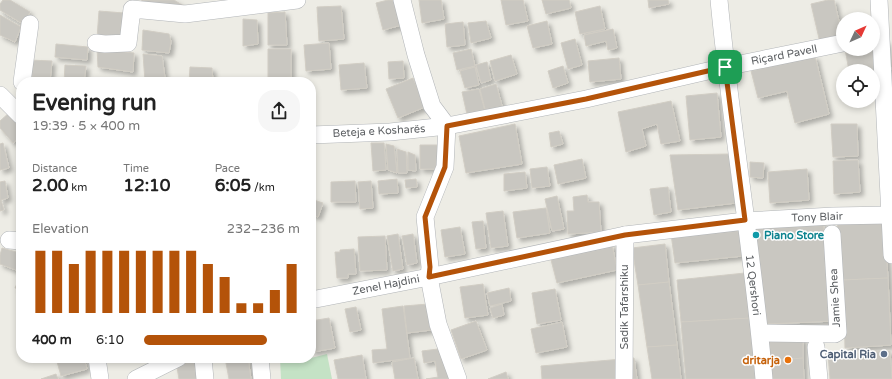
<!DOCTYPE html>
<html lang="en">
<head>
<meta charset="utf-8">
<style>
	:root { --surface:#fff; --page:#f6f6f6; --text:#222; --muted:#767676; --accent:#b45309 }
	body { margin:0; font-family:"Varela Round",sans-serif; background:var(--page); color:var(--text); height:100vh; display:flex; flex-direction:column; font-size:15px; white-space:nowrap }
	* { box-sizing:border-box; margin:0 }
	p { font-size:13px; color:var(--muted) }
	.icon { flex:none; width:22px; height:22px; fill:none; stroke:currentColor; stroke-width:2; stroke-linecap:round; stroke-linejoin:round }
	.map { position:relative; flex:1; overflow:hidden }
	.panel { position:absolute; left:16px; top:77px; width:300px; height:286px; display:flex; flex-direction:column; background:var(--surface); border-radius:16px; box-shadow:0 2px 6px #0003 }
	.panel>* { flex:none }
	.needle { width:26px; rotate:46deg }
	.buttons { position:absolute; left:836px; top:12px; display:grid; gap:8px }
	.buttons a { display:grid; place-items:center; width:44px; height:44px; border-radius:50%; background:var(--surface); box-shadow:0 2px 6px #0003; font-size:20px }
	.pin { position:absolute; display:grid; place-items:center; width:34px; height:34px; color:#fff; margin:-17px; border-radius:8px; box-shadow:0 2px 6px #0006 }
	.round { display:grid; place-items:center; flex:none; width:42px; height:42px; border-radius:16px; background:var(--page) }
	.overview { display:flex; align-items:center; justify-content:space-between; height:68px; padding:0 16px }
	h1 { font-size:22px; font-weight:800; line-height:30px }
	.stats { display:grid; grid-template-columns:repeat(3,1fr); gap:6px; height:68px; padding:4px 16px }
	.stats div { display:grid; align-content:center }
	.stats b { font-size:17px; font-weight:800 }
	.stats small { font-size:11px; font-weight:400 }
	.stats p { font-size:11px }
	.chart { height:112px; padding:8px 16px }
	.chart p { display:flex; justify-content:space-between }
	.chart svg { width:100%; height:72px; margin-top:4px; stroke:var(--accent); stroke-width:6 }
	ul { padding:0 16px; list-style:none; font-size:13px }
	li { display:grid; grid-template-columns:64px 48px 1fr; align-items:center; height:30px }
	li i { height:10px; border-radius:5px; background:var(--accent) }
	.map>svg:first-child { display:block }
	.green { fill:#c4e2c5 }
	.building { fill:#c9c7c1; stroke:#d1cdc4; filter:url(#shadow) }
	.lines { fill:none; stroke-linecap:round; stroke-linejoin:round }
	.minor-casing { stroke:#b2b5b8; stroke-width:18 }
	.minor { stroke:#fff; stroke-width:17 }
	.route-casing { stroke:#fff; stroke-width:8 }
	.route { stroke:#b45309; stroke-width:5 }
	.culture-dot { fill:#0f9aa8; stroke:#fff; stroke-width:1.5 }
	.service-dot { fill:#5c6f8a; stroke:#fff; stroke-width:1.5 }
	.food-dot { fill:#e8710a; stroke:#fff; stroke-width:1.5 }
	.labels { text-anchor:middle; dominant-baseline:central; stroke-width:3; stroke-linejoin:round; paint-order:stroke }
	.street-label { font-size:11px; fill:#5d6063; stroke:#fff }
	.culture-label { font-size:11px; font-weight:bold; fill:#0d838f; stroke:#fff; text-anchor:start }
	.service-label { font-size:11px; font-weight:bold; fill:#4e5e75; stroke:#fff; text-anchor:end }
	.food-label { font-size:11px; font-weight:bold; fill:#c56008; stroke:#fff; text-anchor:end }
</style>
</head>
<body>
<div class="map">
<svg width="892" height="379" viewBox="0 0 892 379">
	<defs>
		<filter id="shadow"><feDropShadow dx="3.5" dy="3.5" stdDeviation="2" flood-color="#0004"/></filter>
	</defs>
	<rect width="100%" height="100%" fill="#edece5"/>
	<polygon class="green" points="327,354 332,379 281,379 280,358 311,358"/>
	<g class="building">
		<polygon points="3,0 10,0 30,12 23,24 0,10 0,4"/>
		<polygon points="142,0 174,0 184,6 141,3"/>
		<polygon points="388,0 395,0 402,25 383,30 376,3"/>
		<polygon points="419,0 441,0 444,19 422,23"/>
		<polygon points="501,0 523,0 528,21 506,25"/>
		<polygon points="542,0 569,0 571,8 546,14"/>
		<polygon points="648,0 668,0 669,4 649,8"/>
		<polygon points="828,0 834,0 843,38 821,47 811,4"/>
		<polygon points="341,6 344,39 319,41 317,7"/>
		<polygon points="600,6 605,29 580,34 575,12"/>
		<polygon points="99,11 124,13 124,40 97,38"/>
		<polygon points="285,12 287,45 268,45 268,13"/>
		<polygon points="0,15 21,27 15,42 0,35"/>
		<polygon points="243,19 257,20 258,44 243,46"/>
		<polygon points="486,21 491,38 471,43 468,23"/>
		<polygon points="547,21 552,44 533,48 527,26"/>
		<polygon points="463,22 465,45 447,47 445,24"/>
		<polygon points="613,29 617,48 608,50 606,41 586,46 584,35"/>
		<polygon points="143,30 169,34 171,42 169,53 142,50"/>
		<polygon points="575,39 582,65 568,69 561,43"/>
		<polygon points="886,40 891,70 873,73 873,71 849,71 845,49 873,49"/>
		<polygon points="329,43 331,69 306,71 304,45"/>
		<polygon points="56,44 88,47 87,60 55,57"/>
		<polygon points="97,49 134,53 133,72 98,67"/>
		<polygon points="268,49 291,49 291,77 268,79"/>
		<polygon points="471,49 475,66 457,70 453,53"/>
		<polygon points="143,54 162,56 165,78 145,82"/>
		<polygon points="511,55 517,74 495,81 490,61"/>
		<polygon points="815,56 829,114 795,123 787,91 758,98 751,71"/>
		<polygon points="619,58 621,79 590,82 588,61"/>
		<polygon points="30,60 52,61 50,82 28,82"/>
		<polygon points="403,61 404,78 389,79 388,62"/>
		<polygon points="487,62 491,80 481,83 476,65"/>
		<polygon points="364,63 367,88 341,90 339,65"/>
		<polygon points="65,65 86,66 84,82 64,82"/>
		<polygon points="563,66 568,83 553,88 548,71"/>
		<polygon points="190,67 212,68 213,82 189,82"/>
		<polygon points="475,67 479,85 465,88 460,71"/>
		<polygon points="413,78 425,107 398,118 386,89"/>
		<polygon points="496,84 503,109 486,113 480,89"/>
		<polygon points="479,89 486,115 468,119 462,92"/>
		<polygon points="717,93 721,137 690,140 686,96"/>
		<polygon points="671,101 680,141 661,144 657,124 642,129 646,146 626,152 618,112"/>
		<polygon points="10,112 21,125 21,136 13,143 0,128 0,121"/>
		<polygon points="515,124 522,164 466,173 459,136"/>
		<polygon points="831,124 857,124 858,156 833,157"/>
		<polygon points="559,131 563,144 551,147 549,133"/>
		<polygon points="3,143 9,168 0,170 0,144"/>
		<polygon points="371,143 384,143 386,170 373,171"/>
		<polygon points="386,144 394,146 397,173 388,170"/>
		<polygon points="420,145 441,145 442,169 420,169"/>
		<polygon points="397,149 406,152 407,173 398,173"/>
		<polygon points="408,152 415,155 416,171 408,170"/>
		<polygon points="730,154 736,203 678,210 670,155"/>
		<polygon points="582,159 586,178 558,184 554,165"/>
		<polygon points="858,160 860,192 834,194 833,161"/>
		<polygon points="750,162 764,163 763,178 750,177"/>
		<polygon points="547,167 550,186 532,188 530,169"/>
		<polygon points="807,169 809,200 770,203 768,172"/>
		<polygon points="525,172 527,188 504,191 504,174"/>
		<polygon points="397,179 398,193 379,194 378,181"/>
		<polygon points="416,179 417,187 406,188 405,180"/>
		<polygon points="5,181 8,198 1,200 4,210 0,211 0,182"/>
		<polygon points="355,181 356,202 331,202 331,182"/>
		<polygon points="371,181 373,208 360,209 358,182"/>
		<polygon points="668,187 671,212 654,215 650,189"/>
		<polygon points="587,195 588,202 599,202 601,232 568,234 567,211 574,211 573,197"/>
		<polygon points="557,196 564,229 552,231 545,199"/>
		<polygon points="311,199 323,203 318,217 311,214"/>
		<polygon points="546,208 550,233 517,238 513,212"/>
		<polygon points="503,211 508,246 491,248 486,213"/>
		<polygon points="483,221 486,248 476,249 472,222"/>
		<polygon points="884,221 888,278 843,280 837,222"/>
		<polygon points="823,222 835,321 766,324 754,226"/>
		<polygon points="460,227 465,254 445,257 441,230"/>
		<polygon points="740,228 743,256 675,263 671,234"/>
		<polygon points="398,234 403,269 393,271 387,236"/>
		<polygon points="413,234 417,263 407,265 402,236"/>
		<polygon points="385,236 387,270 360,271 358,237"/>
		<polygon points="612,244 617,270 557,283 550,256"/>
		<polygon points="665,244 669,282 638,285 632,248"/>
		<polygon points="2,248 20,253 16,270 0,264 0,255"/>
		<polygon points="354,249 356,274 348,274 348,278 337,278 335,252 340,252 340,250"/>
		<polygon points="745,273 751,318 681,322 677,280"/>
		<polygon points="21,275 21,289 15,288"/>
		<polygon points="888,278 891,345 845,348 843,280"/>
		<polygon points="669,282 677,345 647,347 638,285"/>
		<polygon points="483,284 488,315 465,318 460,287"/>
		<polygon points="509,288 511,301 490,306 487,293"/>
		<polygon points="555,289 561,320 537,324 532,293"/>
		<polygon points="428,304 431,330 407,333 404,306"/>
		<polygon points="502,304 504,315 493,318 490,308"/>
		<polygon points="403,306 410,358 373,363 372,350 387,349 382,309"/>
		<polygon points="356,307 361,330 350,332 345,309"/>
		<polygon points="329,318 335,348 313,352 311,341 311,321"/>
		<polygon points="751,318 757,379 686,379 681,322"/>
		<polygon points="476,321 487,350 461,359 451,330"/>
		<polygon points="562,322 567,347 536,353 531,329"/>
		<polygon points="766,338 803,338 803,358 767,361"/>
		<polygon points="677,345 681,379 652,379 647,347"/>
		<polygon points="446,348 451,379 426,379 438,377 435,361 424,363 422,351"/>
		<polygon points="890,351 892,379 830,379 828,354"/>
		<polygon points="362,355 366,379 338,379 334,360"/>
		<polygon points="56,358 84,358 87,369 61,376"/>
		<polygon points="195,358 201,379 179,379 176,362"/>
		<polygon points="225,358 248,358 251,379 229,379"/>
		<polygon points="414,358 418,379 395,379 392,362"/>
		<polygon points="634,358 637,379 542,379 541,366"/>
		<polygon points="803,358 804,379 768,379 767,361"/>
		<polygon points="506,372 508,379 488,379"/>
		<polygon points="56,374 58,379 41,379"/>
	</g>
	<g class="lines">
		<defs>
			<g id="minor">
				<polyline points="402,0 416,55 432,106 447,126 445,167 425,217 430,267 429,277 438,324 458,379"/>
				<path d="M 719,0 C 731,127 753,252 764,379"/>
				<polyline points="879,0 892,255"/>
				<polyline points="96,43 105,44 128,43 132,9 185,14 297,0"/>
				<polyline points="22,82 30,24"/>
				<polyline points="0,95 21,116"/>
				<polyline points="311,135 390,132 447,126 586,99 725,67 843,43"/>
				<polyline points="9,240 21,241"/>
				<polyline points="311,300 429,277 625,235 745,221 833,216 890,215"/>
				<polyline points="760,333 835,334 838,332 832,234"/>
				<polyline points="816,347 819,379"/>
				<polyline points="97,358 100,379"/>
				<polyline points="203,358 205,379"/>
				<polyline points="260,358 262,379"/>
				<polyline points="136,379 178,358"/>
				<polyline points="624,379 625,235"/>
			</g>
		</defs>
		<use href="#minor" class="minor-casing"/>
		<use href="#minor" class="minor"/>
	</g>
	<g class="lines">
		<defs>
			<polygon id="route" points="725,67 745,220 625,235 429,277 430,267 425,217 445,167 447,126 586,99"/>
		</defs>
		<use href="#route" class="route-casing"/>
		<use href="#route" class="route"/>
	</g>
	<circle class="culture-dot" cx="756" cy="235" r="4"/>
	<circle class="service-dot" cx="884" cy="354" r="4"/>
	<circle class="food-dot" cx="788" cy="360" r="4"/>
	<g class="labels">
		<g class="street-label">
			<text transform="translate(784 55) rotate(-11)">Riçard Pavell</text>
			<text transform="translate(379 131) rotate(-3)">Beteja e Kosharës</text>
			<text transform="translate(817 217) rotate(-2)">Tony Blair</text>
			<text transform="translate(386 285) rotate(-11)">Zenel Hajdini</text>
			<text transform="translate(753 285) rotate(83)">12 Qershori</text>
			<text transform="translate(835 298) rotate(-93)">Jamie Shea</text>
			<text transform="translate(624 307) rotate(-90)">Sadik Tafarshiku</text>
		</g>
		<g class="culture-label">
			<text x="764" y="235">Piano Store</text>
		</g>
		<g class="service-label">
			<text x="876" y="354">Capital Ria</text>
		</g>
		<g class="food-label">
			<text x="780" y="360">dritarja</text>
		</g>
	</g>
</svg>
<div class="buttons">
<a><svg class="needle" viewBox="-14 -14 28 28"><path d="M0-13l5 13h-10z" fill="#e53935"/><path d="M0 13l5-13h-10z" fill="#767676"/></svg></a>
<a><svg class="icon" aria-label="locate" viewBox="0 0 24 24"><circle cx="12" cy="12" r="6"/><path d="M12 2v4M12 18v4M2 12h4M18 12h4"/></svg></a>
</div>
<div class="pin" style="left:725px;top:67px;background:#1e9e55"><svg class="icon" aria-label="arrive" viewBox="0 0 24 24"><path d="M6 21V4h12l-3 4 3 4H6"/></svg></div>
<section class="panel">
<div class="overview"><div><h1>Evening run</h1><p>19:39 · 5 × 400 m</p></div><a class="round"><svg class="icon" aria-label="share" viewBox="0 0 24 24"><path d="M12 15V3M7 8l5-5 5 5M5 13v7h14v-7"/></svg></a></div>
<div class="stats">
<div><p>Distance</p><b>2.00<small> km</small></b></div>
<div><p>Time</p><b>12:10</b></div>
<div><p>Pace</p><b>6:05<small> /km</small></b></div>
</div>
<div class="chart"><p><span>Elevation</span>232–236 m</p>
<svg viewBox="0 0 160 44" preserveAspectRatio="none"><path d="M5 44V6M15 44V6M25 44V14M35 44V6M45 44V6M55 44V6M65 44V6M75 44V6M85 44V6M95 44V6M105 44V14M115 44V22M125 44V38M135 44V38M145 44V30M155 44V14"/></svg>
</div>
<ul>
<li><b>400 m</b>6:10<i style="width:79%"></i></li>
</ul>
</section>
</div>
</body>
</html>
